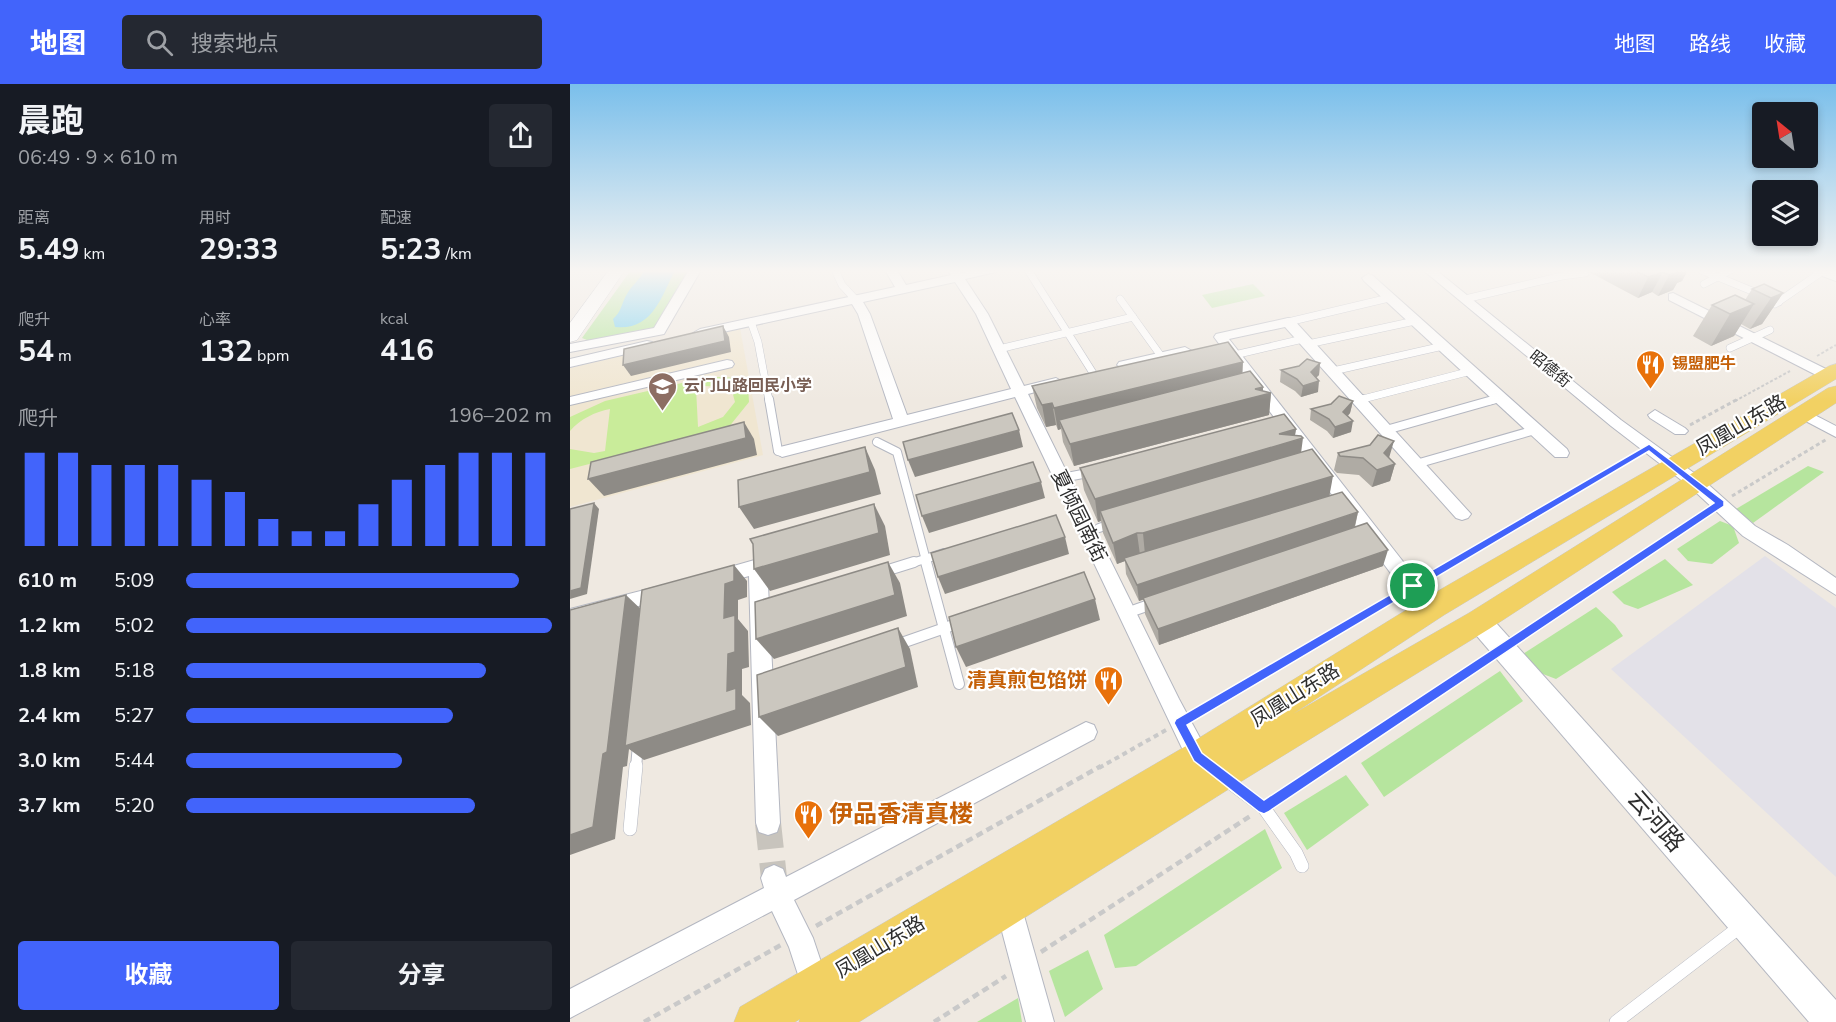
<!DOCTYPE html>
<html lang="zh">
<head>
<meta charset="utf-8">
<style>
	:root { --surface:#171b24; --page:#242831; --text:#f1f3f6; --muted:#9ea1a6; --accent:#4264fb }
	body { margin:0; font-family:"Nunito Sans","Noto Sans SC",sans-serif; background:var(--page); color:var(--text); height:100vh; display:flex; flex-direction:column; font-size:22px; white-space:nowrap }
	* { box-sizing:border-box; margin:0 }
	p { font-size:20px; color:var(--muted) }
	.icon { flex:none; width:33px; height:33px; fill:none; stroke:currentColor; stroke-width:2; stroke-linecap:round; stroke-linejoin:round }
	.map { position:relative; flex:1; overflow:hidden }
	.sheet { display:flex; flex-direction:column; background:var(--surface); width:570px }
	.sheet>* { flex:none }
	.needle { width:39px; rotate:330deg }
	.controls { position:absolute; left:1182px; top:18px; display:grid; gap:12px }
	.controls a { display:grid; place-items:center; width:66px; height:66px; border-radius:6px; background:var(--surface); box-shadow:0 3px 9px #0003; font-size:30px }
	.pin { position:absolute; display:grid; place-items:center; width:51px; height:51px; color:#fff; margin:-26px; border:3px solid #fff; border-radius:50%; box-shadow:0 2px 6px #0007 }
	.round { display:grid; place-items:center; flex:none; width:63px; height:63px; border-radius:6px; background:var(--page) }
	.head { display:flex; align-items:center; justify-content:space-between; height:102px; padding:0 18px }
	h1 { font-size:33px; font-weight:700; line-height:45px }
	.stats { display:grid; grid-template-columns:repeat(3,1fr); gap:9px; height:102px; padding:6px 18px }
	.stats div { display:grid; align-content:center }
	.stats b { font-size:30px; font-weight:700 }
	.stats small { font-size:16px; font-weight:400 }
	.stats p { font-size:16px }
	.chart { height:168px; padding:12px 18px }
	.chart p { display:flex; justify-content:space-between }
	.chart svg { width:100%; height:108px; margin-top:6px; stroke:var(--accent); stroke-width:6 }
	.action { display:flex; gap:12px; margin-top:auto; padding:12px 18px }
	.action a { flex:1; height:69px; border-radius:6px; background:var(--accent); color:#fff; font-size:24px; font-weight:700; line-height:69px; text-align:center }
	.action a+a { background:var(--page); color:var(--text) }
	ul { padding:0 18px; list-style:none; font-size:20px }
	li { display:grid; grid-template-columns:96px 72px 1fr; align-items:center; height:45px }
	li i { height:15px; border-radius:8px; background:var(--accent) }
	header { display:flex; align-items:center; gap:36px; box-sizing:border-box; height:84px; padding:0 30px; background:var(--accent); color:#fff }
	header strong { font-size:28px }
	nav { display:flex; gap:33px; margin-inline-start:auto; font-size:21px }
	.search { width:420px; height:54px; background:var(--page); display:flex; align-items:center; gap:15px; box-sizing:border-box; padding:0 21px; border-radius:6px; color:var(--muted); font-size:22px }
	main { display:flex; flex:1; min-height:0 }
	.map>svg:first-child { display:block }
	.industrial { fill:#e3e1e8 }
	.education { fill:#f0e6d1 }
	.green { fill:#b6e59e }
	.pitch { fill:#c9ec9a; fill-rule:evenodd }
	.water { fill:#75cff0 }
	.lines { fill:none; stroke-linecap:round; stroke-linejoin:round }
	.minor-tunnel { stroke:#c8c4bd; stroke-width:26; stroke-dasharray:26 13; stroke-linecap:butt }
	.service-far3-casing { stroke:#b4b7c1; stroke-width:8 }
	.service-far2-casing { stroke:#b4b7c1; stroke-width:10 }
	.service-far1-casing { stroke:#b4b7c1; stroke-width:12 }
	.service-casing { stroke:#b4b7c1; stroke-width:14 }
	.minor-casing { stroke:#b4b7c1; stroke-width:2 }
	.tertiary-casing { stroke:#b4b7c1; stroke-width:2 }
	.secondary-casing { stroke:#b4b7c1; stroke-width:1 }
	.primary-casing { stroke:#c9c9c9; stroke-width:1 }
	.path-far3 { stroke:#c9c9c9; stroke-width:2; stroke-dasharray:3 2; stroke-linecap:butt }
	.path-far2 { stroke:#c9c9c9; stroke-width:3; stroke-dasharray:4 3; stroke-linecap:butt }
	.path-far1 { stroke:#c9c9c9; stroke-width:4; stroke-dasharray:5 4; stroke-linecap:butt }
	.path { stroke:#c9c9c9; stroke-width:4.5; stroke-dasharray:7 4.5; stroke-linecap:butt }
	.service-far3 { stroke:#fff; stroke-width:7 }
	.service-far2 { stroke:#fff; stroke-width:8 }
	.service-far1 { stroke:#fff; stroke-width:10 }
	.service { stroke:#fff; stroke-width:13 }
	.minor { fill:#fff; fill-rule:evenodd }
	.tertiary { fill:#fff; fill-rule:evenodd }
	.secondary { fill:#fff; fill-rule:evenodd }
	.primary { fill:#f2d163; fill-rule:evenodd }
	.wall { fill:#afaba4 }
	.shaded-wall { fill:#8e8b86 }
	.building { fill:#cbc7bf; stroke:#8e8b86; stroke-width:1.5 }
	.route { fill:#4264fb; stroke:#fff; stroke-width:1.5; fill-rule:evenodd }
	.labels { text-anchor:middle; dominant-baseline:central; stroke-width:4.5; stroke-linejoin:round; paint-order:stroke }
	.far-food-label { font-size:16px; font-weight:bold; fill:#c56008; stroke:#fff; text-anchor:start }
	.far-street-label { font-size:16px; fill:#2e2e2e; stroke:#fff }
	.far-education-label { font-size:16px; font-weight:bold; fill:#785e54; stroke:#fff; text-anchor:start }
	.street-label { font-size:20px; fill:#2e2e2e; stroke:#fff }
	.food-label { font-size:20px; font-weight:bold; fill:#c56008; stroke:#fff; text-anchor:end }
	.near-food-label { font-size:24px; font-weight:bold; fill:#c56008; stroke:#fff; text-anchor:start }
	.near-street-label { font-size:24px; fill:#2e2e2e; stroke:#fff }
</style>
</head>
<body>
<header>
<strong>地图</strong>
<div class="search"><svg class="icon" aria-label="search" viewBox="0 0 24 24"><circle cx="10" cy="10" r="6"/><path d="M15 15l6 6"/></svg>搜索地点</div>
<nav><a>地图</a><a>路线</a><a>收藏</a></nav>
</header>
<main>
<section class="sheet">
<div class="head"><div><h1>晨跑</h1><p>06:49 · 9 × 610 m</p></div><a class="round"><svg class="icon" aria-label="share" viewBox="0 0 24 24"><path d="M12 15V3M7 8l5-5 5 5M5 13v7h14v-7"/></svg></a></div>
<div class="stats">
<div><p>距离</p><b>5.49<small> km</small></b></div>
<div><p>用时</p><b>29:33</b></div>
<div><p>配速</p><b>5:23<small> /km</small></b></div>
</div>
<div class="stats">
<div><p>爬升</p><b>54<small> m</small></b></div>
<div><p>心率</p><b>132<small> bpm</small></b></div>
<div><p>kcal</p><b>416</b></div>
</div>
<div class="chart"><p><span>爬升</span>196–202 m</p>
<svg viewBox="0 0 160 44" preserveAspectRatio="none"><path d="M5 44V6M15 44V6M25 44V11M35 44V11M45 44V11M55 44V17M65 44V22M75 44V33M85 44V38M95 44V38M105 44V27M115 44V17M125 44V11M135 44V6M145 44V6M155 44V6"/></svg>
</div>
<ul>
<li><b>610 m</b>5:09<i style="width:91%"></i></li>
<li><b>1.2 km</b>5:02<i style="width:100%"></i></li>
<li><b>1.8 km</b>5:18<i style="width:82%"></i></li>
<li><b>2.4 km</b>5:27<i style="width:73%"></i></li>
<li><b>3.0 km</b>5:44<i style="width:59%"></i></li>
<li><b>3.7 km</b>5:20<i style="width:79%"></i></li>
</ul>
<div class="action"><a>收藏</a><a>分享</a></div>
</section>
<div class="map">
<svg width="1266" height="938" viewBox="0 0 1266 938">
	<rect width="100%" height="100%" fill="#efe9e1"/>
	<polygon class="industrial" points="1195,472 1266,524 1266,793 1041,585"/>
	<polygon class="education" points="170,244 193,371 0,423 0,284"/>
	<g class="green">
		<polygon points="61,186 119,186 83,246 17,261 17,256 12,254"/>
		<polygon points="683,200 695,212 642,224 632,211"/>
		<polygon points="1238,382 1254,388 1183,439 1166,425"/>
		<polygon points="1150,437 1163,442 1169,459 1142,480 1118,477 1107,465"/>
		<polygon points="1095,475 1123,501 1068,525 1054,520 1042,508"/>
		<polygon points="1026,523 1045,541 1053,552 986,595 965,587 953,570"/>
		<polygon points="930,587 953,617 814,713 791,679"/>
		<polygon points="776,691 799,721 737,766 714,729"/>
		<polygon points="695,745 712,784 566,882 545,884 534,851"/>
		<polygon points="518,866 533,905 495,933 479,887"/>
		<polygon points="448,914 452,938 407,938"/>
	</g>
	<path class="pitch" d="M 133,294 C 149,293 166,290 178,302 L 179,318 L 158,344 L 0,385 L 0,365 L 24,369 L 35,367 L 40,325 C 25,328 10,335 0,347 L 0,333 L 35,317 ZM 134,302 L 154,303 L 162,307 L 165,318 L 153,333 L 128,343 L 126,304 Z"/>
	<path class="water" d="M 74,186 L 105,186 C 91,214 82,247 45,243 L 43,235 C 52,227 51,220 57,210 C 62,201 70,196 74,186 Z"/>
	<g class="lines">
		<polyline class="minor-tunnel" points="198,739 204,794"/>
		<defs>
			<g id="service-far3">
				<polyline points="265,186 272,201 285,215"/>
				<polyline points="458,186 523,289"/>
				<polyline points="1131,186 1209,218"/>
				<polyline points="1134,200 1161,186"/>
				<polyline points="550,215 591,272"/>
				<polyline points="895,215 992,192 1015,189"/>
				<polyline points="1205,220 1253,187"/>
				<polyline points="181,238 188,258 199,317"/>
				<polyline points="718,238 819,214"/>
				<polyline points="738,260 845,237"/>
				<polyline points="1160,264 1200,246"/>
				<polyline points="429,265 563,233"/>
				<polyline points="660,272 733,255"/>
				<polyline points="763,287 873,262"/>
				<polyline points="789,316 901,287"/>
				<polyline points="920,317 930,314"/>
			</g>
			<g id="service-far2">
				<polyline points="199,315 208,367 212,368"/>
				<polyline points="789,316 792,315"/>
				<polyline points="816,346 926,315"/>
				<polyline points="307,358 327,368 357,480"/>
				<polyline points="846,380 965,346"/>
				<polyline points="497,393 523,388"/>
				<polyline points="529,444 544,439"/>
				<polyline points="339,480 374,469"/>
			</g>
			<g id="service-far1">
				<polyline points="356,478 389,600"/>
				<polyline points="312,488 344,478"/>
				<polyline points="565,526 585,519"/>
				<polyline points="326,561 392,538"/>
				<polyline points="66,684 68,660"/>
			</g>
			<g id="service">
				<polyline points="654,694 694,724 726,769 732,782"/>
				<polyline points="60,745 66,682"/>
				<polyline points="1046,938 1171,842"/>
			</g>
			<g id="minor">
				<polygon points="119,186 131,186 94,250 0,268 0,260 84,244"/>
				<path d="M 315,186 L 327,186 L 336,201 L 381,191 L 377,186 L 389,186 L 391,189 L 407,186 L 428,186 L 426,188 L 395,195 L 418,230 L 454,302 L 486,294 L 493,298 L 491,301 L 458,310 L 609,615 L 636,665 L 643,670 L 646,678 L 643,686 L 635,689 L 620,681 L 445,313 L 212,373 L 204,368 L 206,364 L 323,335 L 288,230 L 282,220 L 130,253 L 123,249 L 130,245 L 325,203 ZM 385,198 L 406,230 L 441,305 L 337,331 L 300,230 L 293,218 Z"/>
				<polygon points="853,186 866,186 1051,336 1131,394 1185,442 1218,461 1266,494 1266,511 1173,452 1119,402 1041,342"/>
				<polygon points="798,190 802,191 997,365 999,369 997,373 985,373 794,197 792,194"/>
				<polygon points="1103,209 1262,288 1264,291 1262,294 1252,294 1099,216 1099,210"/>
				<path d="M 718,234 L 723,235 L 901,430 L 898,434 L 892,436 L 886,434 L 715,243 L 659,255 L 842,489 L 871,518 L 874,523 L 871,528 C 854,534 839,510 828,499 L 644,253 L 646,250 Z"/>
				<polygon points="77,257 82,258 84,261 82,264 0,283 0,275"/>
				<polygon points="615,263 622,267 620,270 554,285 547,281 549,278"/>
				<polygon points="157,276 162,277 164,280 162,283 0,321 0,313"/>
				<polygon points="1233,325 1266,342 1266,353 1228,333 1226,330"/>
				<polygon points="1085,326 1115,344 1118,347 1115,350 1105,350 1080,334 1078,331"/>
				<polygon points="188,475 194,477 197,482 210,739 207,748 198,751 189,748 186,739 179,492 146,501 139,499 137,494 139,489"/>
				<polygon points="94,501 101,503 103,508 101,513 0,541 0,525"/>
				<polygon points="516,638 524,641 527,648 524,655 224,816 243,854 259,902 255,912 245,916 235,912 219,863 202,827 0,934 0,905 194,804 191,794 195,785 204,781 213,785 216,793"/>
				<polygon points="438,808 447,812 451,821 484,938 456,938 425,821 429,812"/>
			</g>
			<g id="tertiary">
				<polygon points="1242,186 1266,188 1266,197 1244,189"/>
				<polygon points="909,527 918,530 1266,916 1266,938 1239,938 900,544 897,537 900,530"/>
			</g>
			<polygon id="secondary" points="39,186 55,186 7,256 0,258 0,239"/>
			<polygon id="primary" points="1266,280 1266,295 874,531 723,630 899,529 1258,304 1266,302 1266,319 919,545 662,703 289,938 229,938 230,935 225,938 164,938 170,923 616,662 854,515 1259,282"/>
		</defs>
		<use href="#service-far3" class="service-far3-casing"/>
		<use href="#service-far2" class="service-far2-casing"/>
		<use href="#service-far1" class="service-far1-casing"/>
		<use href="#service" class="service-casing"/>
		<use href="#minor" class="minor-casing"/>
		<use href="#tertiary" class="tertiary-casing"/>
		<use href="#secondary" class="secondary-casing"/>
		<use href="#primary" class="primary-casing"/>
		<g class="path-far3">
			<polyline points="1247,272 1266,261"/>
			<polyline points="1165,317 1220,287"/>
		</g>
		<g class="path-far2">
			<polyline points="1120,341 1168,315"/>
			<polyline points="1162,412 1257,355"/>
			<polyline points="880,480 1067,370"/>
			<polyline points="1059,480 1136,428"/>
		</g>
		<g class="path-far1">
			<polyline points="856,494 883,478"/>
			<polyline points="950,553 1061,478"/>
			<polyline points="626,630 829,510"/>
			<polyline points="529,684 596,646"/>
			<polyline points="754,684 917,575"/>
		</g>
		<g class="path">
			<polyline points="705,716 756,682"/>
			<polyline points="246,842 531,682"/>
			<polyline points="471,868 682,731"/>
			<polyline points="74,938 211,861"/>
			<polyline points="364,938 436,892"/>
		</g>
		<use href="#service-far3" class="service-far3"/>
		<use href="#service-far2" class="service-far2"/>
		<use href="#service-far1" class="service-far1"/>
		<use href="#service" class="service"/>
		<use href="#minor" class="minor"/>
		<use href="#tertiary" class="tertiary"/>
		<use href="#secondary" class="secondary"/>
		<use href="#primary" class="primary"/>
	</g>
	<g class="wall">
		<polygon points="1019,186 1118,186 1112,197 1107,199 1103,206 1088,212 1082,208 1068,214 1021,189"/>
		<polygon points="1182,205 1213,209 1192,240 1180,245 1171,240 1164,252 1141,262 1123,252 1142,221 1175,216"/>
		<polygon points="750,279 749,291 746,293 748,308 731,313 725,307 710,298 711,286 729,282"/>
		<polygon points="672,289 693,307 701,309 699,331 504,382 493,358 491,345 488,346 486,341 476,343 467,324 462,302"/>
		<polygon points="783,317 780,329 778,332 781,348 763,354 757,347 740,336 741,325"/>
		<polygon points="726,345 725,351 731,368 760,411 788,428 785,443 813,482 589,561 575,530 574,515 569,517 556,490 555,477 547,480 533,449 531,437 528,438 514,406 510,384"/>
		<polygon points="768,369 819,374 825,380 820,397 802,403 789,391 767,389 764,386"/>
	</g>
	<g class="shaded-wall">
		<polygon points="1106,186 1118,186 1112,197 1107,199 1103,206 1088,212 1099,191"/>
		<polygon points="1093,188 1082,208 1068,214 1078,193"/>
		<polygon points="1213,209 1192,240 1180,245 1201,214"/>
		<polygon points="1184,220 1164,252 1141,262 1160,230"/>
		<polygon points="153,242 159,253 161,268 61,292 53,281"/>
		<polygon points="673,278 672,300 489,336 491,345 488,346 484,324"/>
		<polygon points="750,279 749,291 740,300 741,288"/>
		<polygon points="749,297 748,308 731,313 733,302"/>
		<polygon points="693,303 693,311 701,309 699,331 504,382 500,360"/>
		<polygon points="783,317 780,329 771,339 773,328"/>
		<polygon points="482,319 486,341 476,343 472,321"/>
		<polygon points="783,337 781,348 763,354 765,343"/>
		<polygon points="174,338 184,355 187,371 34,412 18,395"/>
		<polygon points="726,345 724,357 733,354 730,377 530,427 531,437 528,438 525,415"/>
		<polygon points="449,346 453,363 345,393 338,376"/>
		<polygon points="824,357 819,374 825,380 820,397 802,403 807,386 814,369"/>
		<polygon points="295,363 305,386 311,410 184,445 169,423"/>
		<polygon points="763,392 759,414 575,471 573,449"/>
		<polygon points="471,398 475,414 359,449 352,432"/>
		<polygon points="24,419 29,425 17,510 0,515 0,507"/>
		<polygon points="304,420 315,442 320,471 200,507 184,485"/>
		<polygon points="788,428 784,445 569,517 567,501"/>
		<polygon points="567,449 570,471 554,474 555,477 547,480 543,459"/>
		<polygon points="495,453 499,470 375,510 368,493"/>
		<polygon points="818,466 813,482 589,561 588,545"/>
		<polygon points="318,478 330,499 337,532 204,575 186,555"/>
		<polygon points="164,481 177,497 177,513 168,516 168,535 178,547 179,583 172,585 172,611 180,619 181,641 74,676 59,665 57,682 53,683 45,755 0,771 0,751 56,511 157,607 154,534 155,500"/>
		<polygon points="525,515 530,536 396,583 386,563"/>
		<polygon points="328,544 340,565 348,603 208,652 189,633"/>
	</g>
	<g class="building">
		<polygon points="1064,186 1113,186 1099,191 1093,188 1078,193"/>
		<polygon points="1194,200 1213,209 1201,214 1182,205"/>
		<polygon points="1165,211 1184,220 1160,230 1142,221"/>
		<polygon points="153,242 155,257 53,281 54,265"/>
		<polygon points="658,258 673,278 484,324 482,319 472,321 462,302"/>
		<polygon points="737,275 750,279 741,288 749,297 733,302 727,295 711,286 729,282"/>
		<polygon points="680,287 693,303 685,305 701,309 500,360 489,336"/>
		<polygon points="769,312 783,317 773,328 783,337 765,343 759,335 741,325 761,320"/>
		<polygon points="442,329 449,346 338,376 333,358"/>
		<polygon points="714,330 726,345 709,350 731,352 733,354 525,415 510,384"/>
		<polygon points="174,338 176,354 18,395 21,378"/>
		<polygon points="808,351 824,357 814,369 825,380 807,386 793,374 770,372 768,369 800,361"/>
		<polygon points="295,363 300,388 169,423 168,396"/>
		<polygon points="742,365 763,392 573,449 567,449 543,459 530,427"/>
		<polygon points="463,378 471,398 352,432 346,411"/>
		<polygon points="772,408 788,428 567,501 554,474"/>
		<polygon points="24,419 11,504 0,507 0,425"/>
		<polygon points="304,420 309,449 184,485 183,460 180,455"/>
		<polygon points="486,431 495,453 368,493 361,469"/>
		<polygon points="797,439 818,466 588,545 573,514"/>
		<polygon points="318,478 325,511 186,555 185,518"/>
		<polygon points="164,481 164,497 155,500 154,534 165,531 165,568 158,570 157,607 166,604 166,626 55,662 72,506"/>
		<polygon points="514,488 525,515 386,563 379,533"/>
		<polygon points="56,511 37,668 33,670 23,743 0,751 0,526"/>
		<polygon points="328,544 336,583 189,633 187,591"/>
	</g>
	<linearGradient id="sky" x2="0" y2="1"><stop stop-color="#7abfeb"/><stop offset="0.59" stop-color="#f8f5f2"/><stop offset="1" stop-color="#f8f5f2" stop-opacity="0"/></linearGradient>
	<rect width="1266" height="317" fill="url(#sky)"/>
	<path class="route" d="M 1079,360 L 1154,417 L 1154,422 L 698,728 L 694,730 L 689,728 L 624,677 L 604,639 L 606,635 ZM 1079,367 L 1144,419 L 694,716 L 632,669 L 617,641 Z"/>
	<defs>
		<symbol id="restaurant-pin" viewBox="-11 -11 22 30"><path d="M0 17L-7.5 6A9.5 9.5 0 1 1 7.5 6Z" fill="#e8710a" stroke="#fff"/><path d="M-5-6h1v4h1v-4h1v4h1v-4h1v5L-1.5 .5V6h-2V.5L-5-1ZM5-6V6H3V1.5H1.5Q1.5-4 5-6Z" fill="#fff"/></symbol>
		<symbol id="school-pin" viewBox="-11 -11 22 30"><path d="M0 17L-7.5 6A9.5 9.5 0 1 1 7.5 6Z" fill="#8d6e63" stroke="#fff"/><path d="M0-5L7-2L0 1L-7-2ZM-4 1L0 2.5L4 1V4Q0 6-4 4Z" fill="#fff"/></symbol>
	</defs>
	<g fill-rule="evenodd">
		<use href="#restaurant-pin" x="1064" y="264" width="33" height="45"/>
		<use href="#school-pin" x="76" y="286" width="33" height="45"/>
		<use href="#restaurant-pin" x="522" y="580" width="33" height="45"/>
		<use href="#restaurant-pin" x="222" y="714" width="33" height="45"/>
	</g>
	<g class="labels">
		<g class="far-food-label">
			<text x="1102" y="280">锡盟肥牛</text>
		</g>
		<g class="far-street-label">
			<text transform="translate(980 285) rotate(39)">昭德街</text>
		</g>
		<g class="far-education-label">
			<text x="114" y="302">云门山路回民小学</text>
		</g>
		<g class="street-label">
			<text transform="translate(1171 341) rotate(-30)">凤凰山东路</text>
			<text transform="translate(509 432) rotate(64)">夏倾园南街</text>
			<text transform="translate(725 611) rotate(-32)">凤凰山东路</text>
			<text transform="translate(310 863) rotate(-31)">凤凰山东路</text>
		</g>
		<g class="food-label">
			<text x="517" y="596">清真煎包馅饼</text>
		</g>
		<g class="near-food-label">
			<text x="259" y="730">伊品香清真楼</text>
		</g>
		<g class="near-street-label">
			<text transform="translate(1086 737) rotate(49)">云河路</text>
		</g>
	</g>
</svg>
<div class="controls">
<a><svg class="needle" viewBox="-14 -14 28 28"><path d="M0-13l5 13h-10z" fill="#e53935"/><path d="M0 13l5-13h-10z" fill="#9ea1a6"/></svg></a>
<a><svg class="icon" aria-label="layers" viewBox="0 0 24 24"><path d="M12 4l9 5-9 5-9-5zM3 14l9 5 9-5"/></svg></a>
</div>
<div class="pin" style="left:843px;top:502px;background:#1e9e55"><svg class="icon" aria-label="arrive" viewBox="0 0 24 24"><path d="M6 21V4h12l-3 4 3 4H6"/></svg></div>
</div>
</main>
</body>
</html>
